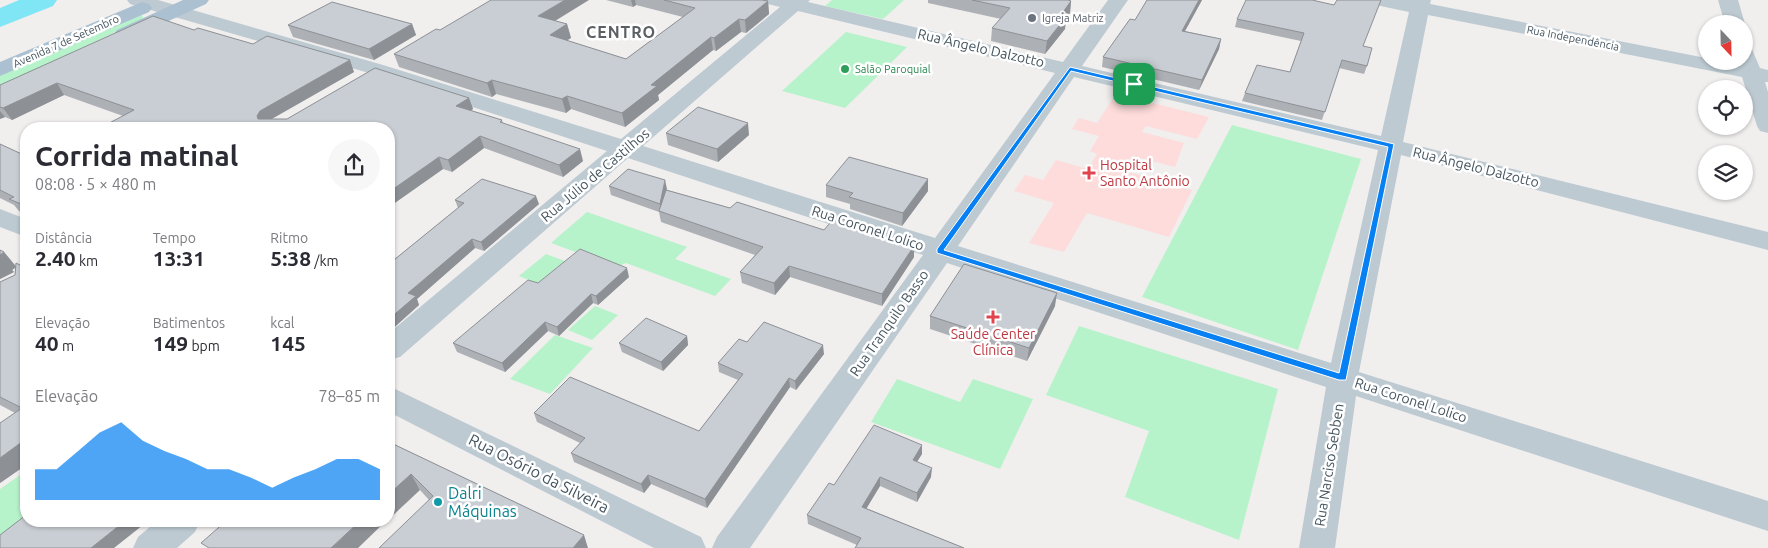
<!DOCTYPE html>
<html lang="pt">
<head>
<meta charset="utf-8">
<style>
	:root { --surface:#fff; --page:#f7f7f7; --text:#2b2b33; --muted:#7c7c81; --accent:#0680f2 }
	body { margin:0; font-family:Ubuntu,sans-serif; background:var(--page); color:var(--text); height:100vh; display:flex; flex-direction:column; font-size:19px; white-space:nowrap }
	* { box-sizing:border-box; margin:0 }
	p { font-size:16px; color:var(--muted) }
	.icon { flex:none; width:28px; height:28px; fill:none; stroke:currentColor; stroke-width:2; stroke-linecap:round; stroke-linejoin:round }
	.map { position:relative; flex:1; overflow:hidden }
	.side { position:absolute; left:20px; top:122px; width:375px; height:405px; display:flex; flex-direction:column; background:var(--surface); border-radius:20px; box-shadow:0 1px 4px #0004 }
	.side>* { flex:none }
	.needle { width:32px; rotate:158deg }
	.fabs { position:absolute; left:1698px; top:15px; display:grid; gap:10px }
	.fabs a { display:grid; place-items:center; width:55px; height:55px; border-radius:50%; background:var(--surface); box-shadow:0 1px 4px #0004; font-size:25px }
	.pin { position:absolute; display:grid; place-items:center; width:42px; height:42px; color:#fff; margin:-21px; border-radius:10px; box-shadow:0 2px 8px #0006 }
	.round { display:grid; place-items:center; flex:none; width:52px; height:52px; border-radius:26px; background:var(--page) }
	.headline { display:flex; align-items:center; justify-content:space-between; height:85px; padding:0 15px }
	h1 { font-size:28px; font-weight:700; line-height:38px }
	.figures { display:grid; grid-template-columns:repeat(3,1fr); gap:8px; height:85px; padding:5px 15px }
	.figures div { display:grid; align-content:center }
	.figures b { font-size:21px; font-weight:700 }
	.figures small { font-size:14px; font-weight:400 }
	.figures p { font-size:14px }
	.chart { height:140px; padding:10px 15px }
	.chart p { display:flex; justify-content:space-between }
	.chart svg { width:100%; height:90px; margin-top:5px; fill:var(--accent); opacity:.7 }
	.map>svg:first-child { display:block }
	.medical { fill:#fddcdb }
	.green { fill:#b7f3ca }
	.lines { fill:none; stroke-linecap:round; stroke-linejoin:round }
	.river { fill:#80e6f5; fill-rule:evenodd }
	.minor { fill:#bdcad2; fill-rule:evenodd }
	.major { fill:#abc0d0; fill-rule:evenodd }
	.wall { fill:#adb1b6 }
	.shaded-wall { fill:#8d9094 }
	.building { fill:#c9ced4; stroke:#8d9094 }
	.route { fill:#0680f2; stroke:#fff; fill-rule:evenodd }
	.worship-dot { fill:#6b7280; stroke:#fff; stroke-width:2 }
	.leisure-dot { fill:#2e9e5b; stroke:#fff; stroke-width:2 }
	.health-dot { fill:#e0444e; stroke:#fff; stroke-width:2 }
	.culture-dot { fill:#0f9aa8; stroke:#fff; stroke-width:2 }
	.labels { text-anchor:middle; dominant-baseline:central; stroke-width:5; stroke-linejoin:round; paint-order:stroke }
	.far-worship-label { font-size:11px; fill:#5b616d; stroke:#fff; text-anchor:start }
	.far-street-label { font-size:11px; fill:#44545e; stroke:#fff }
	.far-leisure-label { font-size:11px; fill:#27864d; stroke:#fff; text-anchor:start }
	.street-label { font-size:14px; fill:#44545e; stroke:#fff }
	.health-label { font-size:14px; fill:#be3a42; stroke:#fff; text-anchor:start }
	.far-district-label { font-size:16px; font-weight:bold; letter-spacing:1px; fill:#5a5f64; stroke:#fff }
	.near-street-label { font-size:16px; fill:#44545e; stroke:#fff }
	.near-culture-label { font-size:16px; fill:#0d838f; stroke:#fff; text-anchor:start }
</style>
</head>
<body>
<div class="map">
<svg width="1768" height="548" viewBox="0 0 1768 548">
	<rect width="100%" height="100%" fill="#f1eeee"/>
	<polygon class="medical" points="1116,94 1209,117 1197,139 1146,126 1142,132 1184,143 1175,167 1132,156 1123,170 1192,190 1169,237 1087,213 1064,252 1029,243 1054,203 1014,191 1025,175 1043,180 1056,160 1088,169 1097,154 1090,151 1099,136 1072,129 1079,118 1097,123"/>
	<g class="green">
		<polygon points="832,0 904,0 883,19 825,6"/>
		<polygon points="142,15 143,18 137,22 0,86 0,74"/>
		<polygon points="846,32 907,47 845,108 782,91"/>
		<polygon points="1232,125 1361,159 1298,350 1142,297"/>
		<polygon points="587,212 687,247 675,259 731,279 715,296 626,263 616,267 551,243"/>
		<polygon points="546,254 573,264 547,288 519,276"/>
		<polygon points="595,306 618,315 592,340 568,330"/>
		<polygon points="1079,326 1278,389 1239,540 1125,497 1149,431 1046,395"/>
		<polygon points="555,335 593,348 550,394 510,379"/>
		<polygon points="897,379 960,402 973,379 1033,399 1000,469 871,422"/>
		<polygon points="26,471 26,521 0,548 0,489"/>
	</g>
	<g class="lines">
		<polygon class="river" points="19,0 57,0 53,6 0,27 0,8"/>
		<g class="minor">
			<path d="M 127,0 L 158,0 L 383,65 L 621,139 L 780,7 L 768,4 L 765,0 L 810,0 L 808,2 L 1063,62 L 1108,0 L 1128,0 L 1082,66 L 1381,136 L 1409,12 L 1371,4 L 1368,0 L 1431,0 L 1430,4 L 1706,58 L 1706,61 L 1738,64 L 1737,61 L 1744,61 L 1744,45 L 1751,47 L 1760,68 L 1768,70 L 1768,82 L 1765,82 L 1768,92 L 1768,133 L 1760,131 L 1757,126 L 1742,77 L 1428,15 L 1403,142 L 1768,232 L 1768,250 L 1401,155 L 1359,372 L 1768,501 L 1768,531 L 1356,396 L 1335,548 L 1299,548 L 1326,387 L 947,263 L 750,548 L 712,548 L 717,537 L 923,255 L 628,158 L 400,357 L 389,360 L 389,333 L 607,151 L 369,73 L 130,4 ZM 798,11 L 1055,73 L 935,238 L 643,146 ZM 1074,77 L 1378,150 L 1331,363 L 958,246 Z"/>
			<polygon points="1718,0 1738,0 1745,24 1744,26 1744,24 1725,24"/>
			<polygon points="0,209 26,219 26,237 0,227"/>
			<polygon points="389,386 701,537 706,548 654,548 389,412"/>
			<polygon points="157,521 200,521 195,532 177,548 133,548 138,537"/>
		</g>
		<g class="major">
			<polygon points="183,0 209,0 206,4 131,38 124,40 117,38 114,34 117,30"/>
			<polygon points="142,2 149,4 152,8 149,12 0,76 0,62"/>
		</g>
	</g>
	<g class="wall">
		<polygon points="606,0 762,0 768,1 769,14 746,33 741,32 716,51 713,50 658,95 659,100 625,127 571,109 566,113 496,94 492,97 399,67 394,54 440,30 555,21 567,24 571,38 566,40 626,59 683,17 636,5 633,7"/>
		<polygon points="928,0 1068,0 1071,1 1070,13 1066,18 1065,29 1045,54 991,41 992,28 1001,19 928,3"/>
		<polygon points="1147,0 1202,0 1185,31 1221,39 1219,49 1199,90 1102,67 1103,57 1135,20"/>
		<polygon points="1334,5 1364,46 1367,66 1364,74 1339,68 1322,120 1242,101 1245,93 1290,72 1301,41 1235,27 1237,19"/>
		<polygon points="412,24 416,35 374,60 293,37 288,25"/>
		<polygon points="194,30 354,72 272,119 287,119 469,98 473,109 470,111 502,120 503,123 583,161 563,177 484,148 452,172 443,169 389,207 389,129 98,129 123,116 64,95 12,120 5,117 0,119 0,85"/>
		<polygon points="666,133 749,135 718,162 668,145"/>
		<polygon points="0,144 26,156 26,214 19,211 14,205 0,198"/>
		<polygon points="826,185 928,191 902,226 850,209 850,204 826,197"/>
		<polygon points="609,186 667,190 730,208 824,230 888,234 888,239 914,257 882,306 790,277 775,295 742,283 740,272 755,255 661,222 659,212 611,195"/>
		<polygon points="455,200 539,204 484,251 475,248 417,299 419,305 389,332 389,264 458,208"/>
		<polygon points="4,252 16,266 26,268 26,465 0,483 15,413 0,405 0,282 15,275 15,268 12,270 14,272 0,279"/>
		<polygon points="629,277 598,305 593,303 559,336 548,331 505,372 457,352 453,343 538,283"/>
		<polygon points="1055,306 1027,361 930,329 930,316"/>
		<polygon points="687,336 688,345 663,371 622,352 619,343"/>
		<polygon points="747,342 824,354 796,390 790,387 707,508 651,484 644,493 574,462 571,453 580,443 537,422 534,413 699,431 738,380 719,372 718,363"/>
		<polygon points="389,442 584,535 429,500 420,490"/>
		<polygon points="922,454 917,462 931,477 917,502 880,486 866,508 964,548 857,545 808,524 807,515 834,485"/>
	</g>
	<g class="shaded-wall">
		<polygon points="565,0 589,0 542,29 538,16"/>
		<polygon points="631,0 635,0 636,5 633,7"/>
		<polygon points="1199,0 1202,0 1180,40 1182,31"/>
		<polygon points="768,1 769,14 746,33 745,20"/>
		<polygon points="1071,1 1070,13 1066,18 1065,29 1045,54 1047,41 1061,15"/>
		<polygon points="739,19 741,32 716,51 714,38"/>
		<polygon points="412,24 416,35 374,60 369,49"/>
		<polygon points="567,24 571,38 553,49 550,35"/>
		<polygon points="711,37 713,50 658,95 659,100 625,127 622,113 651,85"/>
		<polygon points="1221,39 1219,49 1199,90 1202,80"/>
		<polygon points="350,60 354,72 266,122 262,128 257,116 260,111"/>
		<polygon points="492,80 496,94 492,97 487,83"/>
		<polygon points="57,83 64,95 12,120 3,108"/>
		<polygon points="567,96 571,109 566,113 562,99"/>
		<polygon points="469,98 473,109 460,118 456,106"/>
		<polygon points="0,111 5,117 0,119"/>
		<polygon points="748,123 749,135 718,162 717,149"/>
		<polygon points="246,125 248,129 239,129"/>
		<polygon points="480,136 484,148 452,172 448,160"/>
		<polygon points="580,149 583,161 563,177 559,165"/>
		<polygon points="439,157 443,169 389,207 389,192"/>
		<polygon points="928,179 928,191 902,226 903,213"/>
		<polygon points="665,180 667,189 661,213 660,204"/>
		<polygon points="536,196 539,204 484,251 481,242"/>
		<polygon points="472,239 475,248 417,299 419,305 389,332 389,319 408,293"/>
		<polygon points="914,246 914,257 882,306 882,294"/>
		<polygon points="4,252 16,267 12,270 14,272 0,279 0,255"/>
		<polygon points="789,266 790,277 775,295 774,283"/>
		<polygon points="627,268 629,277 598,305 596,296"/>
		<polygon points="1057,293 1055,306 1027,361 1029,348"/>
		<polygon points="591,294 593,303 559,336 557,327"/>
		<polygon points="545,322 548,331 505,372 502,363"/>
		<polygon points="687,336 688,345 663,371 661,362"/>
		<polygon points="823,345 824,354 796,390 795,381"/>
		<polygon points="789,378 790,387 707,508 705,499"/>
		<polygon points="26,439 26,465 0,483 0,458"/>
		<polygon points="922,445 922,454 912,469 913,460"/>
		<polygon points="932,468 931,477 917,502 917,493"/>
		<polygon points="411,474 420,490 389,519 389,494"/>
		<polygon points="648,475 651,484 644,493 641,484"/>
		<polygon points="880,477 880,486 862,516 862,507"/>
		<polygon points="125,521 148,521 114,548 91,548"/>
		<polygon points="360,521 386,521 358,548 331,548"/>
		<polygon points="584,535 588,548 573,548"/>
	</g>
	<g class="building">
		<polygon points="491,0 565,0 538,16 567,24 550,35 626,59 695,8 664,0 762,0 768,1 745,20 739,19 714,38 711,37 651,85 657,86 622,113 567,96 562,99 492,80 487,83 394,54 436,29 440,30"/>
		<polygon points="972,0 1068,0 1071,1 1061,15 1066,17 1047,41 992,28 1010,8"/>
		<polygon points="1147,0 1199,0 1182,31 1221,39 1202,80 1103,57 1130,19 1135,20"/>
		<polygon points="1246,0 1312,0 1334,5 1337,0 1381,0 1363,46 1372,48 1367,66 1342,60 1325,112 1245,93 1257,65 1290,72 1304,33 1237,19"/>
		<polygon points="332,2 412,24 369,49 288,25"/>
		<polygon points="153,16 194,30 198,28 253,44 267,36 350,60 260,111 257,116 258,119 287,119 375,68 469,98 456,106 502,120 500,122 580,149 559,165 480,136 448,160 439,157 389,192 389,129 257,129 246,125 239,129 98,129 134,110 57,83 3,108 0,107 0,85"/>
		<polygon points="698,107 748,123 717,149 666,133"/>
		<polygon points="0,144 26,156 26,206 9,199 14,197 0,190"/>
		<polygon points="849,157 928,179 903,213 849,197 853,193 826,185"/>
		<polygon points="628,169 665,180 660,204 609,186"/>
		<polygon points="482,179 536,196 481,242 472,239 408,293 416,296 389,319 389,264 464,203 455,200"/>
		<polygon points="666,190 730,208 737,202 824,230 835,217 888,234 886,238 914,246 882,294 789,266 774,283 740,272 763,247 659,211"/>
		<polygon points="580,249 627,268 596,296 591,294 557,327 545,322 502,363 453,343 528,280 538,283"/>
		<polygon points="0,250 4,252 0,255"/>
		<polygon points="16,263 26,268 26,439 0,458 0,423 22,408 0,397 0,282 15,275"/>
		<polygon points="964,264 1057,293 1029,348 930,316"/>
		<polygon points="646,318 687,336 661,362 619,343"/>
		<polygon points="764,322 823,345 795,381 789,378 705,499 648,475 641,484 571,453 585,438 534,413 570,377 699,431 743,374 718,363 739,339 747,342"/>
		<polygon points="874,425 922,445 913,460 932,468 917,493 880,477 862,507 964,548 855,548 861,538 807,515 829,483 834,485"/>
		<polygon points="389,442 584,535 573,548 379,548 433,496 411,474 389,494"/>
		<polygon points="26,515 26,521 125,521 91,548 0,548 0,535"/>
		<polygon points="226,521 360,521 331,548 209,548 201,543"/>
	</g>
	<path class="route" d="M 1070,67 L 1394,144 L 1346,380 L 1339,380 L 937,253 L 937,249 ZM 1071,71 L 1388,147 L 1339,373 L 944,250 Z"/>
	<circle class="worship-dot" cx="1032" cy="18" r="5"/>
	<circle class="leisure-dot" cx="845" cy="69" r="5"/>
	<g class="health-dot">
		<path d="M1086.5 165.5h5v5h5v5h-5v5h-5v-5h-5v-5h5z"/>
		<path d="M990.5 309.5h5v5h5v5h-5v5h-5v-5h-5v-5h5z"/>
	</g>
	<circle class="culture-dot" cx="438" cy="502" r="5"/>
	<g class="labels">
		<g class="far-worship-label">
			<text x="1042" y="18">Igreja Matriz</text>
		</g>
		<g class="far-street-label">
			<text transform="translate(1573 38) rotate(11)">Rua Independência</text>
			<text transform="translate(66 41) rotate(-24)">Avenida 7 de Setembro</text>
		</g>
		<g class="far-leisure-label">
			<text x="855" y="69">Salão Paroquial</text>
		</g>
		<g class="street-label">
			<text transform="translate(981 48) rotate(13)">Rua Ângelo Dalzotto</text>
			<text transform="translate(1476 167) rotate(14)">Rua Ângelo Dalzotto</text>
			<text transform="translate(595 175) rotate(-40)">Rua Júlio de Castilhos</text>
			<text transform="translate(868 228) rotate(18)">Rua Coronel Lolico</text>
			<text transform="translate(889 323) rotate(-55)">Rua Tranquilo Basso</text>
			<text transform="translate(1411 400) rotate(18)">Rua Coronel Lolico</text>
			<text transform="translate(1329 465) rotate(-81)">Rua Narciso Sebben</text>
		</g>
		<g class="health-label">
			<text x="1100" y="165">Hospital<tspan x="1100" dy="16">Santo Antônio</tspan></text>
			<text x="993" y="334" text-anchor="middle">Saúde Center<tspan x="993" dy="16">Clínica</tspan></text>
		</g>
		<g class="far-district-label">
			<text x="621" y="32">CENTRO</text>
		</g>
		<g class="near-street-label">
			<text transform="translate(539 473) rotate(27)">Rua Osório da Silveira</text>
		</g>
		<g class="near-culture-label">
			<text x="448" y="493">Dalri<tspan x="448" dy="18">Máquinas</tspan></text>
		</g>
	</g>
</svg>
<div class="fabs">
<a><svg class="needle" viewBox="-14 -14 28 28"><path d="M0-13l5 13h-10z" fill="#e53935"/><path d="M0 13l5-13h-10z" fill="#7c7c81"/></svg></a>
<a><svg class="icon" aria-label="locate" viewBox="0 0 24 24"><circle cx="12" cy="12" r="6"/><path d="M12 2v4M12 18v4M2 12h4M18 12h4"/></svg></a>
<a><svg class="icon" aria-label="layers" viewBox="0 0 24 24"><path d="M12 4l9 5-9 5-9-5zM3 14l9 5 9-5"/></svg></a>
</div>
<div class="pin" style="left:1134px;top:84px;background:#1e9e55"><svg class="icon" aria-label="arrive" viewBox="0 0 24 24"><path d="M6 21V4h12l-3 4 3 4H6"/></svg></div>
<section class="side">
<div class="headline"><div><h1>Corrida matinal</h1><p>08:08 · 5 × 480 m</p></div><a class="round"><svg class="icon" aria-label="share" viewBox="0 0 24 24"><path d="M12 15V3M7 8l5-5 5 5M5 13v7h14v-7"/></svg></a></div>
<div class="figures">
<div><p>Distância</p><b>2.40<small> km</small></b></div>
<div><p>Tempo</p><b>13:31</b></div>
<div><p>Ritmo</p><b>5:38<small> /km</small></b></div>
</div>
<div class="figures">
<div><p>Elevação</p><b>40<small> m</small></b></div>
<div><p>Batimentos</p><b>149<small> bpm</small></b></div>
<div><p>kcal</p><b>145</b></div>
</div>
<div class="chart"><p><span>Elevação</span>78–85 m</p>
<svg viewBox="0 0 160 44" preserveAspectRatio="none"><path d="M0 44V29L10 29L20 20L30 11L40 6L50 15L60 20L70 24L80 29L90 29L100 33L110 38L120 33L130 29L140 24L150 24L160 29V44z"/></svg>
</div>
</section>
</div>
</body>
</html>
